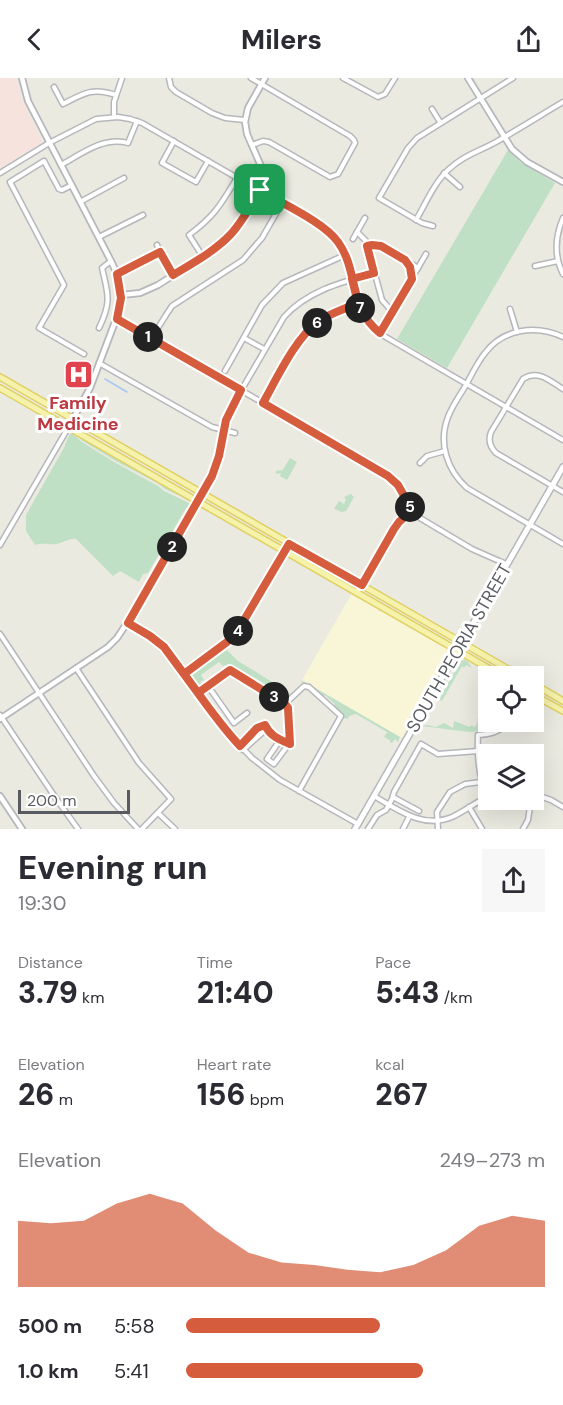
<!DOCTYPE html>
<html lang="en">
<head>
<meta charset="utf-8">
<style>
	:root { --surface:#fff; --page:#f7f7f7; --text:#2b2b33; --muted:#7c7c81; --accent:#d55c3c }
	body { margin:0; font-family:"DM Sans",sans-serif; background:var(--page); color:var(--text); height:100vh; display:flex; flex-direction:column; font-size:22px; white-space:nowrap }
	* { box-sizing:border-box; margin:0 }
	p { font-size:20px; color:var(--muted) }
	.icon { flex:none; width:33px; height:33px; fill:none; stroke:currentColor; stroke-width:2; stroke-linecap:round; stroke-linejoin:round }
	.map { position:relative; height:751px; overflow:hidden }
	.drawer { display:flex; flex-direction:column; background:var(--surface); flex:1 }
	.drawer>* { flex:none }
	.buttons { position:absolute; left:478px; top:588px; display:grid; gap:12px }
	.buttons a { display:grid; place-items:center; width:66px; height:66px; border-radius:0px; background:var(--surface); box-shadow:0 6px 24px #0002; font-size:30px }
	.scale { position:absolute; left:18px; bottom:15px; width:112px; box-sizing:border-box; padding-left:6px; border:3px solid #595b60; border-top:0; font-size:16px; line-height:21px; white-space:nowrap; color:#595b60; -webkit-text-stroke:4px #fff; paint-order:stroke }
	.pin { position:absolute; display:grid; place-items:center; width:51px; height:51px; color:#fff; margin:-26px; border-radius:12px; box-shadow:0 3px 9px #0006 }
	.km { position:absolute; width:30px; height:30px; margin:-15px; border-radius:50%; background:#222; color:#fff; font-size:16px; line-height:30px; text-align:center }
	.round { display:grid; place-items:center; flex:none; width:63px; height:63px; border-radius:0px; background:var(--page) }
	.headline { display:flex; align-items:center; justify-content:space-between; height:102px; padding:0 18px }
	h1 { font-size:33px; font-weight:800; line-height:45px }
	.stats { display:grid; grid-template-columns:repeat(3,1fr); gap:9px; height:102px; padding:6px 18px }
	.stats div { display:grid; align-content:center }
	.stats b { font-size:30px; font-weight:800 }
	.stats small { font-size:16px; font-weight:400 }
	.stats p { font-size:16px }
	.chart { height:168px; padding:12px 18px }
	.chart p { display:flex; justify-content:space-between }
	.chart svg { width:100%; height:108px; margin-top:6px; fill:var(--accent); opacity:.7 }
	ul { padding:0 18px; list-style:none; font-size:20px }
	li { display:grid; grid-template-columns:96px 72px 1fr; align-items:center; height:45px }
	li i { height:15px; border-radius:8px; background:var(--accent) }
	header { display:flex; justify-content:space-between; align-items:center; height:78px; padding:0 18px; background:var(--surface); font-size:27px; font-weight:800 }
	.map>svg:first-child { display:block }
	.commercial { fill:#f9f6d7 }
	.medical { fill:#f7e3dd }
	.green { fill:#bfe0c4 }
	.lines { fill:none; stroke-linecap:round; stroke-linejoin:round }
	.stream { stroke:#a6c8f5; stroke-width:1.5 }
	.minor-casing { stroke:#b6b7bc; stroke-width:7 }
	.tertiary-casing { stroke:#b6b7bc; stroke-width:8 }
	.secondary-casing { stroke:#b6b8be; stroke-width:8 }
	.primary-casing { stroke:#e1cf63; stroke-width:8 }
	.minor { stroke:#fff; stroke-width:4 }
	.tertiary { stroke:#fff; stroke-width:4.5 }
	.secondary { stroke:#fff; stroke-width:5 }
	.primary { stroke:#f5f3ab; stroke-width:5 }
	.route-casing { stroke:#fff; stroke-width:12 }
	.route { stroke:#d55c3c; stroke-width:8 }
	.labels { text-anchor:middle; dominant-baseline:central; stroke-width:6; stroke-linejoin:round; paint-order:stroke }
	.health-label { font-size:18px; font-weight:bold; fill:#be3a42; stroke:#fff }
	.street-label { font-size:18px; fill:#595b60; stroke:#fff }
</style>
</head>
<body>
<header><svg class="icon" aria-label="back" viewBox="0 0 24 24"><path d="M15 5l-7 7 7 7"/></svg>Milers<svg class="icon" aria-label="share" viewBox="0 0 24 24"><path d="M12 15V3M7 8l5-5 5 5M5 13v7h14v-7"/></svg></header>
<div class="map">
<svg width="563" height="751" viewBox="0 0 563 751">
	<rect width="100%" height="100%" fill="#eaeae1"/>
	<polygon class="commercial" points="352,515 378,531 378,532 380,534 381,532 450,573 450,576 402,660 302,602"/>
	<polygon class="medical" points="0,0 17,0 21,19 41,62 41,65 0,90"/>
	<g class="green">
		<polygon points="508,72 520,84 555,105 447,290 397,261"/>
		<path d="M 70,356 L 73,356 L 82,364 L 114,384 L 158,408 L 164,413 L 191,426 L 188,430 L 186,430 L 148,495 L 143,496 L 139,504 L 120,493 L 113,498 L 76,461 C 69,460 64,465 56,466 C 48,467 42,464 35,467 L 26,453 L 26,437 L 65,368 L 65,365 L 67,365 L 66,364 Z"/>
		<polygon points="78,358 187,421 165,411 159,406 114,382 83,363"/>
		<polygon points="290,380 297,384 287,402 280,398 281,395 276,396 276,393 281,392 282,393"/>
		<polygon points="351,416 354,419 346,433 342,434 334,431 339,423 344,426 346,422 344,419"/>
		<polygon points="227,572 238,583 287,613 291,617 287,623 283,621 286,618 235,589 229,587 228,591 225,587 223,588 219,584 201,597 204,602 200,604 203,608 200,610 192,599 192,596"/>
		<polygon points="465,582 468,584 472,590 466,587 464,590 462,588 442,623 439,621 461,583"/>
		<polygon points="301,602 400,659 398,664 395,661 392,665 390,664 390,662 384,659 387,654 356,636 349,638 348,641 344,640 342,636 333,628 335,626 325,617 323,619 309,607 303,605"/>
		<path d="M 489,633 L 489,644 L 505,644 C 500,648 495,652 489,653 C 473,656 439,650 422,648 L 427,647 L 436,649 L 444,645 L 453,650 L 454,643 L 470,649 L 471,647 L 475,649 L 478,643 L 477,641 L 483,640 Z"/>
	</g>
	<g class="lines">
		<polyline class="stream" points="105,301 127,314"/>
		<defs>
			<g id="minor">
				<polyline points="169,0 171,9 176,14 212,35 225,40 245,42"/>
				<polyline points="251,0 350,58 354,62 355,65 338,96 330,99 269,64 263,63 252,67"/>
				<polyline points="343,0 378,19 385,16 395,0"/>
				<path d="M 54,9 L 63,26 C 84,15 93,9 116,17"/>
				<polyline points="432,31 440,44"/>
				<polyline points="114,39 114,24 122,0"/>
				<polyline points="174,63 162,85 196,104 208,83"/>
				<path d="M 61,87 C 81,76 104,58 128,65 L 137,43"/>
				<path d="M 0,95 L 49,65 L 96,41 L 118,39 L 130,41 L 142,45 L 324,150 C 361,180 343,231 384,258 L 563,362"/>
				<polyline points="444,95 460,109"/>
				<polyline points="72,107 62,112 59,111 44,83 10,104 64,207 39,250 84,276"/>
				<polyline points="80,124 124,100"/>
				<path d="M 563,140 C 555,159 554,178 563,196"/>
				<path d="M 416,142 C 426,125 434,105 448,92 C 462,78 480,73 496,64 C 519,51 541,37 563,24"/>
				<polyline points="433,148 422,145 379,120 408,70 417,60 513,0"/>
				<polyline points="357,154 366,163 382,222 389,230 393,233"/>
				<polyline points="99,159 143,137"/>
				<polyline points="353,161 365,140"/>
				<polyline points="157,167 160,174"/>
				<path d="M 367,168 C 383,164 404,181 418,190"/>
				<path d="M 203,179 L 189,157 C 215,138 221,126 237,100"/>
				<polyline points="408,185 412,201"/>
				<polyline points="535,188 558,183"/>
				<polyline points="117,196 160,174 173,197"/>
				<polyline points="510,231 517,254"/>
				<polyline points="117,241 385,395 398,407 410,429 420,440 472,471 506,486"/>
				<path d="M 99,250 C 112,223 108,216 102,190 L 111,183"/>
				<polyline points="380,255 426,176"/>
				<path d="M 563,259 C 536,246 503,251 485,275 C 477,285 472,296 466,307 C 460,317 452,328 448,339 C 438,365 447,392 467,410 L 563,466"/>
				<polyline points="244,260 264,271"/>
				<polyline points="151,261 166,237 172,228 243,182 262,160 282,125"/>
				<polyline points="99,285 212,349 235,355"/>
				<polyline points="225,293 262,227 283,205 345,177"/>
				<path d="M 563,311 C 550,303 538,291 523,301 L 491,354 C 488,362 490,369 496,375 L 563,414"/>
				<path d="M 263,325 C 277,301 296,259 319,243 C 331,235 345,231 358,225"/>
				<polyline points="420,385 427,378 445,373"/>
				<path d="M 202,416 L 216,387 L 224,350 L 231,330 L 284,239 C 307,213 342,204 374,195"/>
				<polyline points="0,467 68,350"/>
				<polyline points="357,515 394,451 399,444 412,432"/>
				<polyline points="127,545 150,558 164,569 224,651 252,680 280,702 358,746"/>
				<polyline points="0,556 94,698 114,725 138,751"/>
				<polyline points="76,590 139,685 171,721 142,751"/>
				<polyline points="184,595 227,564 237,554 289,466"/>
				<polyline points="208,608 234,645 247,635"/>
				<polyline points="198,615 229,592 285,626 288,630 291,663 274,686 267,681 280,662"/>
				<polyline points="285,626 304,608 309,609 341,638 299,713"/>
				<polyline points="0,637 55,719 78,751"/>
				<path d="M 265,647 C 270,658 279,662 290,666"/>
				<polyline points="240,668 257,650 265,647"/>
				<polyline points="243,672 262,655 265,648"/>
				<polyline points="534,716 551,722 563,729"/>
				<path d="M 374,718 C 398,732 423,751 452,739 C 465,733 476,724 489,718"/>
				<polyline points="393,719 419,733"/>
				<path d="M 487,719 C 479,700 477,678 478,657 C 491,657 501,653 510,644"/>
				<polyline points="469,729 482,751"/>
				<polyline points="158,735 175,751"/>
				<polyline points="368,751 377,737 386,732 392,721 394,714 421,666 438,676 478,673"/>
				<polyline points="403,751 409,739"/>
				<polyline points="438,751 437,734 450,714 465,706 481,704"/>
				<polyline points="523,751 528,742 531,722"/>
			</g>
			<g id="tertiary">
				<polyline points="22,0 28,23 111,183 117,196 120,212 120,224 118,236 90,310 68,350"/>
				<polyline points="468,0 512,71 527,84 563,104"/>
				<polyline points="121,217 140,215 158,207 220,167 232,155 241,144 264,103 264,95 247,56 245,44 248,30 265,0"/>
				<polyline points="0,641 108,569 117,560 127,545 202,416"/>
				<polyline points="0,718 22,751"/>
			</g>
			<polyline id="secondary" points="355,751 563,389"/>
			<g id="primary">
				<polyline points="0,299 520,598"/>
				<polyline points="0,310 502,598"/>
				<polyline points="534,606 563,623"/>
				<polyline points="534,617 563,633"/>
			</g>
		</defs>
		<use href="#minor" class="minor-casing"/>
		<use href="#tertiary" class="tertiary-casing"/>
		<use href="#secondary" class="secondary-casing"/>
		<use href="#primary" class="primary-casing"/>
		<use href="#minor" class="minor"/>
		<use href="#tertiary" class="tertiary"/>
		<use href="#secondary" class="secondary"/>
		<use href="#primary" class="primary"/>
	</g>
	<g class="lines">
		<defs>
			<path id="route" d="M 260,112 C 251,127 243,143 231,156 C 215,173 193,185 173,197 L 160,174 L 117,196 L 121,220 L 117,241 L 241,312 L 226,342 L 219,378 L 212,398 L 128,545 L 150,558 L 164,569 L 198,615 L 230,592 L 285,626 L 288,630 L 290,666 C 279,661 270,658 265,647 L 257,650 L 240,668 C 219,646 202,620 184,596 L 227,564 L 237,554 L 289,466 L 362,507 L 394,451 L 399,444 L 412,432 L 398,407 L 388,398 L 263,325 C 277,300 296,259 319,243 C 331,235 345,231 358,225 L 352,201 L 374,195 L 367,168 L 372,167 L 381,168 L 405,182 L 410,189 L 412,201 L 380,255 C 348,230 359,193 338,164 C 324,144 281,125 260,112"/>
		</defs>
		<use href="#route" class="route-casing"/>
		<use href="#route" class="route"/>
	</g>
	<defs>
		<symbol id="hospital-square" viewBox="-11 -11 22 22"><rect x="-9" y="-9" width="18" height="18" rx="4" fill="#e0444e" stroke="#fff"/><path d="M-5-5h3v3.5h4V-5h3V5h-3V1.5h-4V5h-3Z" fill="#fff"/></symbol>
	</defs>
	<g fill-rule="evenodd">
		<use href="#hospital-square" x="62" y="280" width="33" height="33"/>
	</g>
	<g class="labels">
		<g class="health-label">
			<text x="78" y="325">Family<tspan x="78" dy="21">Medicine</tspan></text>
		</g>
		<g class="street-label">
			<text transform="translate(459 570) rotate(-60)">SOUTH PEORIA STREET</text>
		</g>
	</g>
</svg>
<div class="buttons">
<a><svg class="icon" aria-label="locate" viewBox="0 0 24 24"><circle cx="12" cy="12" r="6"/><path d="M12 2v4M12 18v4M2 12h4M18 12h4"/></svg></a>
<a><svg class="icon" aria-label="layers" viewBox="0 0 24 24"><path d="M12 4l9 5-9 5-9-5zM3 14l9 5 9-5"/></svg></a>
</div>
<div class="scale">200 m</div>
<div class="pin" style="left:260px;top:112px;background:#1e9e55"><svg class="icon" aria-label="arrive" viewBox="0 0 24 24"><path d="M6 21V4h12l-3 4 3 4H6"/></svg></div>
<b class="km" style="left:148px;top:259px">1</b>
<b class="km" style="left:172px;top:469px">2</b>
<b class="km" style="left:274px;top:619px">3</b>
<b class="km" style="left:238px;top:553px">4</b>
<b class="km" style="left:410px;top:429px">5</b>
<b class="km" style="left:317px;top:245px">6</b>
<b class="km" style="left:360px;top:230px">7</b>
</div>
<section class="drawer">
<div class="headline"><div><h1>Evening run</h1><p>19:30</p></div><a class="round"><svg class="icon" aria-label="share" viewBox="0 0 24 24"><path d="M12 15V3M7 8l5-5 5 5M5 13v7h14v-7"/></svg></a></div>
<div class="stats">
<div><p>Distance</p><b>3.79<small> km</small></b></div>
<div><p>Time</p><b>21:40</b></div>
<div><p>Pace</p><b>5:43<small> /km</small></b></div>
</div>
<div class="stats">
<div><p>Elevation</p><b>26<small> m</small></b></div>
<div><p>Heart rate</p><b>156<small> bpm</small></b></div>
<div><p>kcal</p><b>267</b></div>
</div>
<div class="chart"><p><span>Elevation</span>249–273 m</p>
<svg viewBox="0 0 160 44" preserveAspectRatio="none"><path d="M0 44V17L10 18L20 17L30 10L40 6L50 10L60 21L70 30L80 34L90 35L100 37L110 38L120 35L130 29L140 19L150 15L160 17V44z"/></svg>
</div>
<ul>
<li><b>500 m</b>5:58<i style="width:54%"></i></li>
<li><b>1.0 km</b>5:41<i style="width:66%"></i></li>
</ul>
</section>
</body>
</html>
